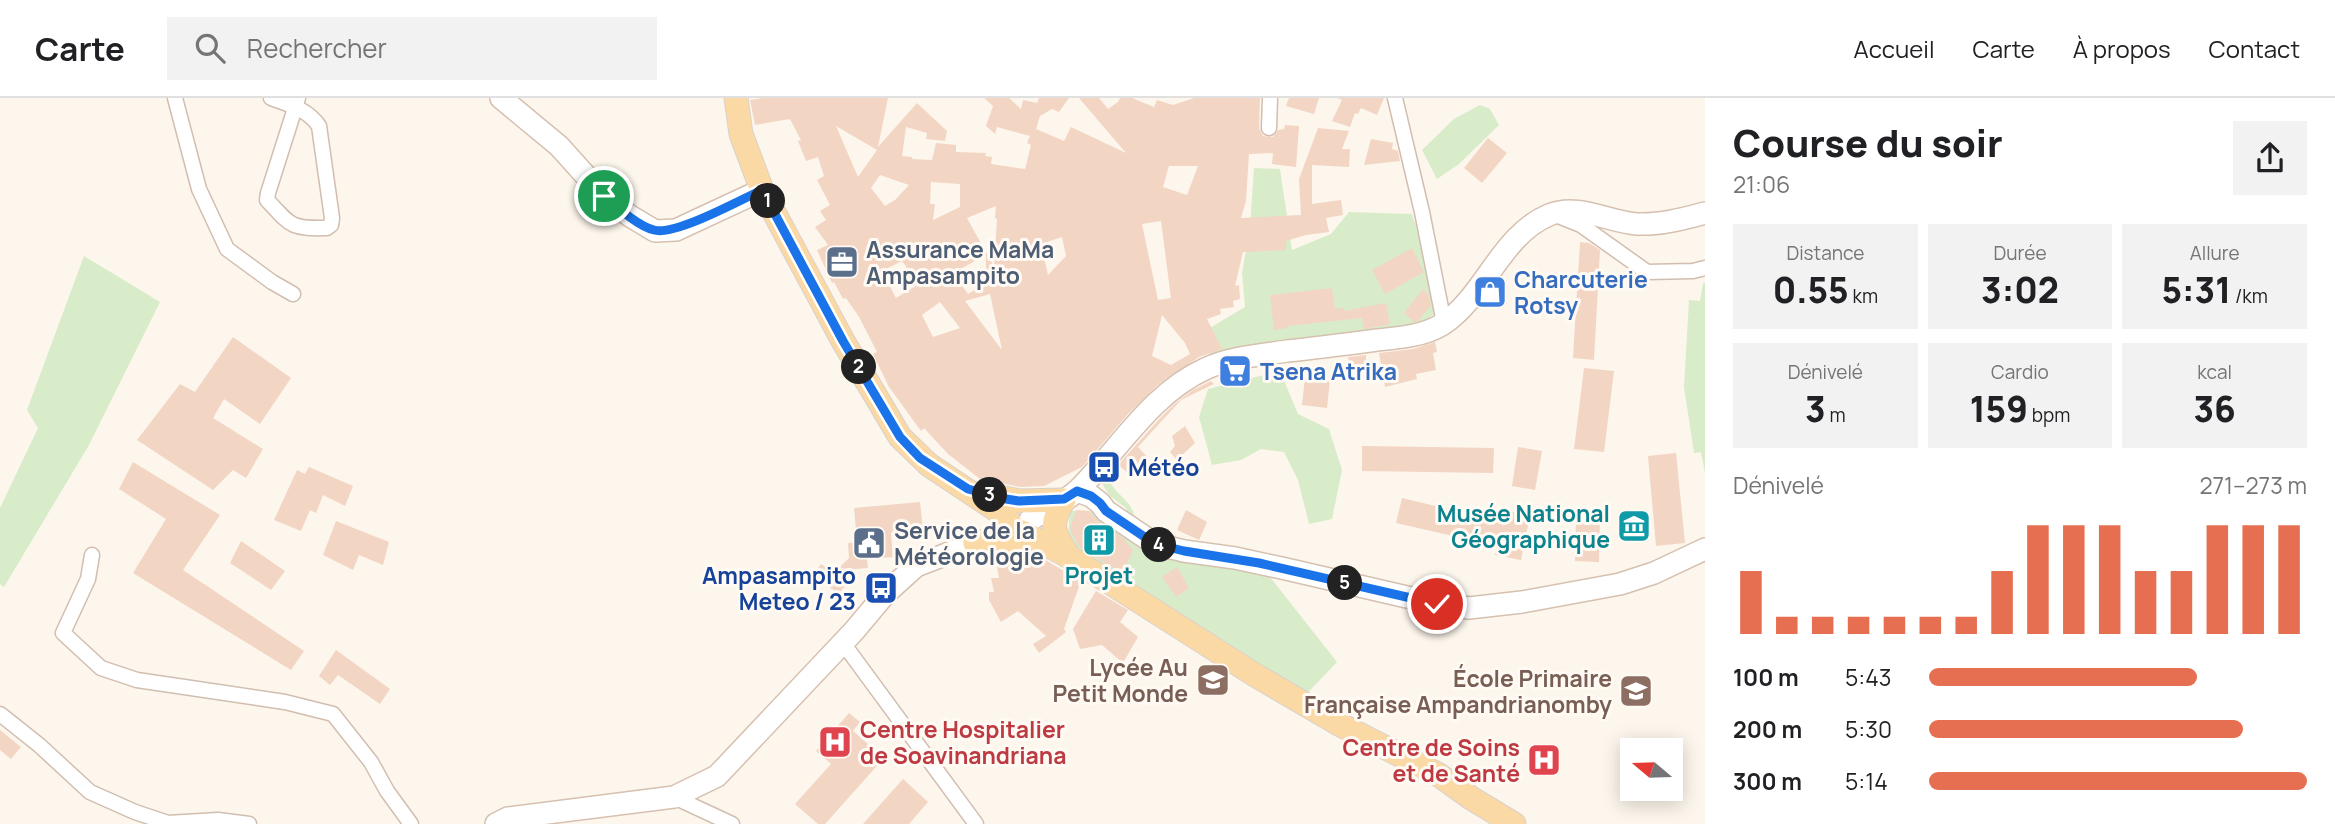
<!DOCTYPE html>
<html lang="fr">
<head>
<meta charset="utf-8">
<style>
	:root { --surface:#fff; --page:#f2f2f2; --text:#202124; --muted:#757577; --line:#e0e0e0; --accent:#e76f51 }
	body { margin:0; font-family:Manrope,sans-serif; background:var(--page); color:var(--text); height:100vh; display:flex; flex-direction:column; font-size:26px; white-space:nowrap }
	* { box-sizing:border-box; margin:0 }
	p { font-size:23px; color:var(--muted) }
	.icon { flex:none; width:38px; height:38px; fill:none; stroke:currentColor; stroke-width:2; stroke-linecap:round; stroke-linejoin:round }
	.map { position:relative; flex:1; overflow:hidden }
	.side { display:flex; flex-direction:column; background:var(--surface); width:630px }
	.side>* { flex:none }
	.needle { width:46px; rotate:289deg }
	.fabs { position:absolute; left:1620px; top:640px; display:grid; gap:14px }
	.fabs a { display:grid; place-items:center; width:63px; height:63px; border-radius:0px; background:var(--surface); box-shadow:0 4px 18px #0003; font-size:35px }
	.pin { position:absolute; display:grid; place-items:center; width:60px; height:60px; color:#fff; margin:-30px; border:4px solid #fff; border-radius:50%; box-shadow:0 2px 7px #0007 }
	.km { position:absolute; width:35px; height:35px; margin:-18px; border-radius:50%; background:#222; color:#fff; font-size:19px; line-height:35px; text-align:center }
	.round { display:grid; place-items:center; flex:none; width:74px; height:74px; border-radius:0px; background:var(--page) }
	.overview { display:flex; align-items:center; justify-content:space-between; height:119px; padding:0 28px }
	h1 { font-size:38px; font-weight:800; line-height:52px }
	.metrics { display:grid; grid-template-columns:repeat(3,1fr); gap:10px; height:119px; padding:7px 28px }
	.metrics div { display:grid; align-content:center; border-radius:0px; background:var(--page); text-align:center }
	.metrics b { font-size:35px; font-weight:800 }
	.metrics small { font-size:19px; font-weight:400 }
	.metrics p { font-size:19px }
	.chart { height:196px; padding:14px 28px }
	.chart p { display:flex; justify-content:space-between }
	.chart svg { width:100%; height:126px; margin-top:7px; stroke:var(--accent); stroke-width:6 }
	ul { padding:0 28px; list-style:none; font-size:23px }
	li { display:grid; grid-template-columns:112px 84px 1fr; align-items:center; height:52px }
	li i { height:18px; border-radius:9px; background:var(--accent) }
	header { display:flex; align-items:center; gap:42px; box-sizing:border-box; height:98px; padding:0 35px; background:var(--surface); border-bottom:2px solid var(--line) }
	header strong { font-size:33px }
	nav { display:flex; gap:38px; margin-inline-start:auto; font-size:24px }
	.search { width:490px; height:63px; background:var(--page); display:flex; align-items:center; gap:18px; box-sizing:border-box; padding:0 24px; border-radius:0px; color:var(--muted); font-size:26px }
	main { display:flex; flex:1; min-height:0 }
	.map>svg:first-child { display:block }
	.green { fill:#d8ecc9 }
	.building { fill:#f3d5c3; fill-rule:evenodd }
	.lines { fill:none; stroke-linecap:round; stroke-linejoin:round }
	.street-casing { stroke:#d1beb0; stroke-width:17 }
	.secondary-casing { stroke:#d6c0b0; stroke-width:24 }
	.primary-casing { stroke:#dad1cd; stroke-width:25 }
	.street { stroke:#fff; stroke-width:14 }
	.secondary { stroke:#fff; stroke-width:21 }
	.primary { stroke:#fbd9a5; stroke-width:23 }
	.route-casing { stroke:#fff; stroke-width:14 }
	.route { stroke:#1a73e8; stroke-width:9 }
	.labels { text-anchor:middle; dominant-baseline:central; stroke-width:6; stroke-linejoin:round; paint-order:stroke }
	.service-label { font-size:23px; font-weight:bold; fill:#4e5e75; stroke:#fffaf3; text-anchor:start }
	.shop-label { font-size:23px; font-weight:bold; fill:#366cbe; stroke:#fffaf3; text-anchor:start }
	.transit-label { font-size:23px; font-weight:bold; fill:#164399; stroke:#fffaf3; text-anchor:start }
	.culture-label { font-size:23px; font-weight:bold; fill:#0d838f; stroke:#fffaf3; text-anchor:end }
	.education-label { font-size:23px; font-weight:bold; fill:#785e54; stroke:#fffaf3; text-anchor:end }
	.health-label { font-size:23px; font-weight:bold; fill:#be3a42; stroke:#fffaf3; text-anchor:start }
</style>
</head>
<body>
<header>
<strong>Carte</strong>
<div class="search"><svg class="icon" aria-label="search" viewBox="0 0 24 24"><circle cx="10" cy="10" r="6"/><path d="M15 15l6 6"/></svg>Rechercher</div>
<nav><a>Accueil</a><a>Carte</a><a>À propos</a><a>Contact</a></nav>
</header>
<main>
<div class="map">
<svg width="1705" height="726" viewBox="0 0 1705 726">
	<rect width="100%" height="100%" fill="#fdf6ec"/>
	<g class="green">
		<polygon points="1480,7 1490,11 1499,27 1459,66 1437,81 1422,52 1454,21"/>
		<polygon points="1254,70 1280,71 1292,152 1331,136 1349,114 1412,116 1434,183 1438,212 1417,231 1210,262 1208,231 1245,209 1242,175 1250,129"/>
		<polygon points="84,158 160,204 89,347 4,489 0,486 0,410 38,330 27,312"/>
		<polygon points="1703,185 1705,185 1705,375 1701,354 1694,355 1684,289 1689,202 1700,203"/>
		<polygon points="1280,273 1298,316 1329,331 1342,372 1332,421 1309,426 1298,382 1284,354 1261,351 1241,362 1212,367 1199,319 1208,291"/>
		<path d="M 1109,371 L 1112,378 L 1109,383 C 1116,396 1131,403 1134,417 L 1147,428 L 1147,434 L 1128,420 L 1126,410 L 1110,398 L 1101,384 Z"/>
		<polygon points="1070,413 1093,413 1143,453 1259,465 1337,564 1300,603 1084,460 1068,439"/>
	</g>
	<g class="building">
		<path d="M 763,0 L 888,0 L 878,49 L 917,5 L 947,33 L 945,43 L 926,41 L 927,35 L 906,29 L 902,58 L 912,59 L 912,61 L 932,62 L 936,45 L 956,47 L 956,54 L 986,55 L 985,58 L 992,59 L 991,66 L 1025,71 L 1031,47 L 1027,45 L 1030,38 L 997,29 L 995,36 L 986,28 L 993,8 L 984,0 L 1009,0 L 1021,11 L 1023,2 L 1037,5 L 1039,0 L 1069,0 L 1059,14 L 1052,11 L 1040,18 L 1036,31 L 1064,43 L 1071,29 L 1126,55 L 1079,0 L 1099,0 L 1108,11 L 1118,4 L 1120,0 L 1132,0 L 1154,9 L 1157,2 L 1173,7 L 1194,0 L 1260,0 L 1259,30 L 1263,38 L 1273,39 L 1278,32 L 1284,31 L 1285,27 L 1299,28 L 1296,69 L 1272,66 L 1273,55 L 1249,56 L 1246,103 L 1241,120 L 1301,117 L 1299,81 L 1318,30 L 1349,33 L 1342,51 L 1350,51 L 1349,69 L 1312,67 L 1312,106 L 1341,102 L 1343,117 L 1326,120 L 1329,134 L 1306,137 L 1286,143 L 1286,152 L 1243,154 L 1235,188 L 1239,187 L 1240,201 L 1233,203 L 1234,209 L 1220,211 L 1221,216 L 1207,221 L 1222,251 L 1199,259 L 1160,285 L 1128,316 L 1082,369 L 1044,388 L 1020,389 L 980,381 L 948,356 L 924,330 L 921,333 L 889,289 L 873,256 L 877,254 L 859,219 L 846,200 L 843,201 L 834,184 L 832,185 L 817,152 L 828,147 L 815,129 L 826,122 L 820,113 L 830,107 L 817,82 L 824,78 L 818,59 L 806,63 L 798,43 L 801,42 L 790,21 L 755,27 L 750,2 ZM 836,28 L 877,52 L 858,79 ZM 1169,68 L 1198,68 L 1187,97 L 1163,89 ZM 880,77 L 909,87 L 895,102 L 885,108 L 871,90 ZM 931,84 L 960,86 L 960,109 L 933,122 L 935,106 L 930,106 ZM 996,108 L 995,120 L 997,121 L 994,169 L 967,120 ZM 1161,123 L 1171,200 L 1158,202 L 1142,126 ZM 1062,139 L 1066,158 L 1048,177 L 1041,146 ZM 986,157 L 986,185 L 968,196 L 953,175 ZM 902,163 L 919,186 L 896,200 L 882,173 ZM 990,196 L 1002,252 L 965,203 ZM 940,204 L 960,230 L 933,239 L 922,217 ZM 1162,217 L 1185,245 L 1190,256 L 1171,267 L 1152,258 Z"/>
		<polygon points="1289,0 1319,0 1314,16 1286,8"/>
		<polygon points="1337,0 1384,0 1377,17 1361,10 1358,16 1355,15 1350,29 1332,23 1342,2"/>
		<polygon points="1488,40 1507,55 1482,85 1464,70"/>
		<polygon points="1371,41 1393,45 1392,51 1398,53 1400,63 1364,67"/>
		<polygon points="1580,144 1589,145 1600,152 1594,262 1573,260"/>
		<polygon points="1412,150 1424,174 1385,196 1372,172"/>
		<polygon points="1332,190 1335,211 1344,210 1344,213 1386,205 1390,226 1364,231 1362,220 1287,228 1287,230 1274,232 1270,197"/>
		<polygon points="1423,191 1428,196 1431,207 1418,223 1414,224 1404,215"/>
		<polygon points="233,239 291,280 260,326 224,301 213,320 263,351 246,380 233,372 213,392 137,342 180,286 195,294"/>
		<polygon points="1435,244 1437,254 1433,255 1436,272 1416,276 1417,281 1385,289 1379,255 1413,251"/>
		<polygon points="1366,257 1366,266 1350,269 1348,259"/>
		<polygon points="1584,270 1614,273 1604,354 1574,351"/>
		<polygon points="1305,280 1330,282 1327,310 1302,307"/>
		<polygon points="1211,283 1214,286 1181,302 1138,349 1148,360 1131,377 1118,367 1162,318 1177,304 1193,292"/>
		<polygon points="1185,328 1195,345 1177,362 1170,354 1175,348 1172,338"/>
		<polygon points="1362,348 1494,350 1493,375 1362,373"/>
		<polygon points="1518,349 1542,353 1535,392 1512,388"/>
		<polygon points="1676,355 1685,445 1656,448 1648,358"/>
		<polygon points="133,364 220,417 183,472 304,553 291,572 133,475 166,421 119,391"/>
		<polygon points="309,369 353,388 345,408 323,397 316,415 310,412 301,433 274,422 297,372 305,376"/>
		<polygon points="1402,400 1502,424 1505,412 1530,418 1521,462 1495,457 1497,448 1396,425"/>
		<polygon points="920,404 923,432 891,435 893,459 867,461 868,470 854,471 843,482 847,485 839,496 813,477 821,466 834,475 849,460 848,445 857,444 854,410"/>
		<polygon points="1076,412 1089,413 1099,424 1123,440 1133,452 1127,465 1119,474 1078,448 1070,431"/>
		<polygon points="1186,412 1207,424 1199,442 1177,432"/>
		<polygon points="1576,419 1600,419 1599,464 1575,463"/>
		<polygon points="336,423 389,444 383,467 359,457 353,472 323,457"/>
		<polygon points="241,443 285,473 271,492 230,465"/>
		<polygon points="995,459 1033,462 1042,460 1081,483 1064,531 1066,534 1039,555 1033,546 1046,538 1018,513 1001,524 989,502 989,494 994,494 991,480 999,480"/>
		<polygon points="1177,469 1189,490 1176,499 1162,479"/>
		<polygon points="1096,493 1128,512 1120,524 1138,539 1123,565 1102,547 1080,551 1073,531"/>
		<polygon points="336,552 390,591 380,606 338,577 330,587 319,578"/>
		<polygon points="849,615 860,624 853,633 884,660 825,726 818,726 795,706 831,666 816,653"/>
		<polygon points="0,632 21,649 11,661 0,652"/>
		<polygon points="903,681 928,704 909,726 863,726"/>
	</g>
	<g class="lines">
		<defs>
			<g id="street">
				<polyline points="175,0 199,91 227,151 272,184 293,196"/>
				<path d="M 271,0 C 290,7 307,11 319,28 L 332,120 L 331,127 L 327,130 C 291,131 291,128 267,102 L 268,95 L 295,10 L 298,0"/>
				<polyline points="1395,0 1422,114 1444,225"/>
				<polyline points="1269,30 1270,0"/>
				<polyline points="1556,117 1581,127 1647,174 1693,173 1705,170"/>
				<polyline points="92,457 88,481 63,535 101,570 137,582 285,604 333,616 371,664 387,693 411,726"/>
				<polyline points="843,545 976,726"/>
				<polyline points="0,616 39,647 90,694 135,714 168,725 218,722 249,726"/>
				<polyline points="674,699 732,726"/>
			</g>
			<g id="secondary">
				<polyline points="501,0 559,48 604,98 630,118 655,133 676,132 762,92"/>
				<polyline points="1077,393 1091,398 1100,405 1106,413 1155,446 1184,453 1235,460 1286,471 1437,506 1469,510 1522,504 1620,486 1654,475 1705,451"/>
				<path d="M 1030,422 C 1046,412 1066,404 1079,391 C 1119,351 1152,295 1205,271 C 1230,259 1260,257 1287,253 C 1317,250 1347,246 1377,242 C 1399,240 1424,238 1443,226 C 1485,198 1501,137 1549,117 C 1578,105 1609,124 1637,126 C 1660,127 1683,121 1705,115"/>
				<polyline points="496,726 508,720 674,699 717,678 854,533 885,496 916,468 975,445 992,441"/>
			</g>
			<g id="primary">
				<polyline points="736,0 741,36 762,92 843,243 900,339 929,367 1004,417 1015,432 1022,434 1068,458 1255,577 1337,625 1439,677 1471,700 1514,726"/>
				<path d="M 981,395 L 1019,403 L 1064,402 C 1049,428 1053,433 1068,458"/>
				<polyline points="975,445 1012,445 1035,448"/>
			</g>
		</defs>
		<use href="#street" class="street-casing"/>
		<use href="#secondary" class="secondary-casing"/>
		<use href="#primary" class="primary-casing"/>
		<use href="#street" class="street"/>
		<use href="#secondary" class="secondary"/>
		<use href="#primary" class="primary"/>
	</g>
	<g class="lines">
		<defs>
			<path id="route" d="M 604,98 C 617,109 638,128 654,132 C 675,138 740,102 762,92 L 843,243 L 900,339 L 920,360 L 968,391 L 1006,401 L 1019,403 L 1064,401 L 1077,393 L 1091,398 L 1100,405 L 1106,413 L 1155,446 L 1184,453 L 1259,465 L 1437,506"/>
		</defs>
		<use href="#route" class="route-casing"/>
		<use href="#route" class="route"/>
	</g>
	<defs>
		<symbol id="office-square" viewBox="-11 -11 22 22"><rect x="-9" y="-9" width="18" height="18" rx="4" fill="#5c6f8a" stroke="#fffaf3"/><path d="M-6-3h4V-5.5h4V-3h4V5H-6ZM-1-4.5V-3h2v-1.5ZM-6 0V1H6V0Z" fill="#fff"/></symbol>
		<symbol id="shop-square" viewBox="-11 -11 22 22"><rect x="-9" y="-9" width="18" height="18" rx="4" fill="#3f7fe0" stroke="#fffaf3"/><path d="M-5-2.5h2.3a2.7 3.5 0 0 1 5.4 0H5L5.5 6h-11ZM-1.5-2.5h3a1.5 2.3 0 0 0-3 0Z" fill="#fff"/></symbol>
		<symbol id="supermarket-square" viewBox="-11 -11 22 22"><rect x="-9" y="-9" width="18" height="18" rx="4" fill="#3f7fe0" stroke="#fffaf3"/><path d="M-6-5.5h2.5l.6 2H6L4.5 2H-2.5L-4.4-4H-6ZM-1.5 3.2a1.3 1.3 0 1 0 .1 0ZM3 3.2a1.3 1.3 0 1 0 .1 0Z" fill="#fff"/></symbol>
		<symbol id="bus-square" viewBox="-11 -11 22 22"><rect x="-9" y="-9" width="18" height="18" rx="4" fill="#1a4fb4" stroke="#fffaf3"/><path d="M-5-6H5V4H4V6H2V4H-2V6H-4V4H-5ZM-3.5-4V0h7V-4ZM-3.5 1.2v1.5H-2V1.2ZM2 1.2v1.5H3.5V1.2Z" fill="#fff"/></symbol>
		<symbol id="museum-square" viewBox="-11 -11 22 22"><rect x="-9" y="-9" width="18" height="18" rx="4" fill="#0f9aa8" stroke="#fffaf3"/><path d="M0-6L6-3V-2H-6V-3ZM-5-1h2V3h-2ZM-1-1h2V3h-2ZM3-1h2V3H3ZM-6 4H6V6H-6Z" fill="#fff"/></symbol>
		<symbol id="building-square" viewBox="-11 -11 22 22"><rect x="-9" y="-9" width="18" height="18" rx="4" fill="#0f9aa8" stroke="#fffaf3"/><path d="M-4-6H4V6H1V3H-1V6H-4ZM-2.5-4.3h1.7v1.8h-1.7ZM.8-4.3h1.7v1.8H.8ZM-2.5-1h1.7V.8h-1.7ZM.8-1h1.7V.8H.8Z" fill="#fff"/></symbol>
		<symbol id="civic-square" viewBox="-11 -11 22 22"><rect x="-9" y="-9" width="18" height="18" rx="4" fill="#5c6f8a" stroke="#fffaf3"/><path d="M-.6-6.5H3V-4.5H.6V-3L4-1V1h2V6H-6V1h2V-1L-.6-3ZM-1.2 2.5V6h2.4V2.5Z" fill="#fff"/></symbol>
		<symbol id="school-square" viewBox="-11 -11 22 22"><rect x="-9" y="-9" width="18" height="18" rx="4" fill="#8d6e63" stroke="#fffaf3"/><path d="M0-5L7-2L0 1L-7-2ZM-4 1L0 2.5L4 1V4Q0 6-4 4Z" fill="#fff"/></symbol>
		<symbol id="hospital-square" viewBox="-11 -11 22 22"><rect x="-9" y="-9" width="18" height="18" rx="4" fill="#e0444e" stroke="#fffaf3"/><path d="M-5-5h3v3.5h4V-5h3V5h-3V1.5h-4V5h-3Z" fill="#fff"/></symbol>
	</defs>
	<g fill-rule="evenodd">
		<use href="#office-square" x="823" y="145" width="38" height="38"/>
		<use href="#shop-square" x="1471" y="175" width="38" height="38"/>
		<use href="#supermarket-square" x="1216" y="254" width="38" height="38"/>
		<use href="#bus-square" x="1085" y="350" width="38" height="38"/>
		<use href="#museum-square" x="1615" y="409" width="38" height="38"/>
		<use href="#building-square" x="1080" y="423" width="38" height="38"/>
		<use href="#civic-square" x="850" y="426" width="38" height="38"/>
		<use href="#bus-square" x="862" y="471" width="38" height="38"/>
		<use href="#school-square" x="1194" y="563" width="38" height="38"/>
		<use href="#school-square" x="1617" y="574" width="38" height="38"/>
		<use href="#hospital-square" x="816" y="625" width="38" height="38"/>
		<use href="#hospital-square" x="1525" y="643" width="38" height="38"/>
	</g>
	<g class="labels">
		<g class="service-label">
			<text x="866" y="151">Assurance MaMa<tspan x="866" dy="26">Ampasampito</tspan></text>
			<text x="894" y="432">Service de la<tspan x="894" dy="26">Météorologie</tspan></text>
		</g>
		<g class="shop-label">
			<text x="1514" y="181">Charcuterie<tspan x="1514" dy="26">Rotsy</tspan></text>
			<text x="1260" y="273">Tsena Atrika</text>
		</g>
		<g class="transit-label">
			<text x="1128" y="369">Météo</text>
			<text x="856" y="477" text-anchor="end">Ampasampito<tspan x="856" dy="26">Meteo / 23</tspan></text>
		</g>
		<g class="culture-label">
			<text x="1610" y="415">Musée National<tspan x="1610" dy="26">Géographique</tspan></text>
			<text x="1099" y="477" text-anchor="middle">Projet</text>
		</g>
		<g class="education-label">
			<text x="1188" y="569">Lycée Au<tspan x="1188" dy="26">Petit Monde</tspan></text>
			<text x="1612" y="580">École Primaire<tspan x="1612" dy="26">Française Ampandrianomby</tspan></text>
		</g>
		<g class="health-label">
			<text x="860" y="631">Centre Hospitalier<tspan x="860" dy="26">de Soavinandriana</tspan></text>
			<text x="1520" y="649" text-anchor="end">Centre de Soins<tspan x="1520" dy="26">et de Santé</tspan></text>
		</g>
	</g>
</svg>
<div class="fabs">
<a><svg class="needle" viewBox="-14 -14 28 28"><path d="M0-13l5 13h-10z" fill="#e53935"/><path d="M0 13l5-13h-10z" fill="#757577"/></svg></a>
</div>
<div class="pin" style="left:604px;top:98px;background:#1e9e55"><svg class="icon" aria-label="arrive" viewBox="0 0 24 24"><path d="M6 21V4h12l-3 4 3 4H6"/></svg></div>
<div class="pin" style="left:1437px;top:506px;background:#d93025"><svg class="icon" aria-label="check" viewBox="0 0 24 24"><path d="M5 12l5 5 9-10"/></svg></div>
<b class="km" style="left:768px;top:103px">1</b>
<b class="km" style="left:859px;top:269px">2</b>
<b class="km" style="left:990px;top:397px">3</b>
<b class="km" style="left:1159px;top:447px">4</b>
<b class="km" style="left:1345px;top:485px">5</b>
</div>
<section class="side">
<div class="overview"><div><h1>Course du soir</h1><p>21:06</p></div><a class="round"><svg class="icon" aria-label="share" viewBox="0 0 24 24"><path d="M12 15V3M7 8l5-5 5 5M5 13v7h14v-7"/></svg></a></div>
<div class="metrics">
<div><p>Distance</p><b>0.55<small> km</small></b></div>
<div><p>Durée</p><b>3:02</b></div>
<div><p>Allure</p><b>5:31<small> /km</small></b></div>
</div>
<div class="metrics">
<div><p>Dénivelé</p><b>3<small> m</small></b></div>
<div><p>Cardio</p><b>159<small> bpm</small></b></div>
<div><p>kcal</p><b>36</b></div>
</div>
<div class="chart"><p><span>Dénivelé</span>271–273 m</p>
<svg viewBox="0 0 160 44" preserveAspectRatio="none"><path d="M5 44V22M15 44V38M25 44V38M35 44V38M45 44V38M55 44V38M65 44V38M75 44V22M85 44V6M95 44V6M105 44V6M115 44V22M125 44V22M135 44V6M145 44V6M155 44V6"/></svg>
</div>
<ul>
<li><b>100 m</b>5:43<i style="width:71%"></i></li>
<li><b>200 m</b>5:30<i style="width:83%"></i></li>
<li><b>300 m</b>5:14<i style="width:100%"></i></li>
</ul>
</section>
</main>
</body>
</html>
